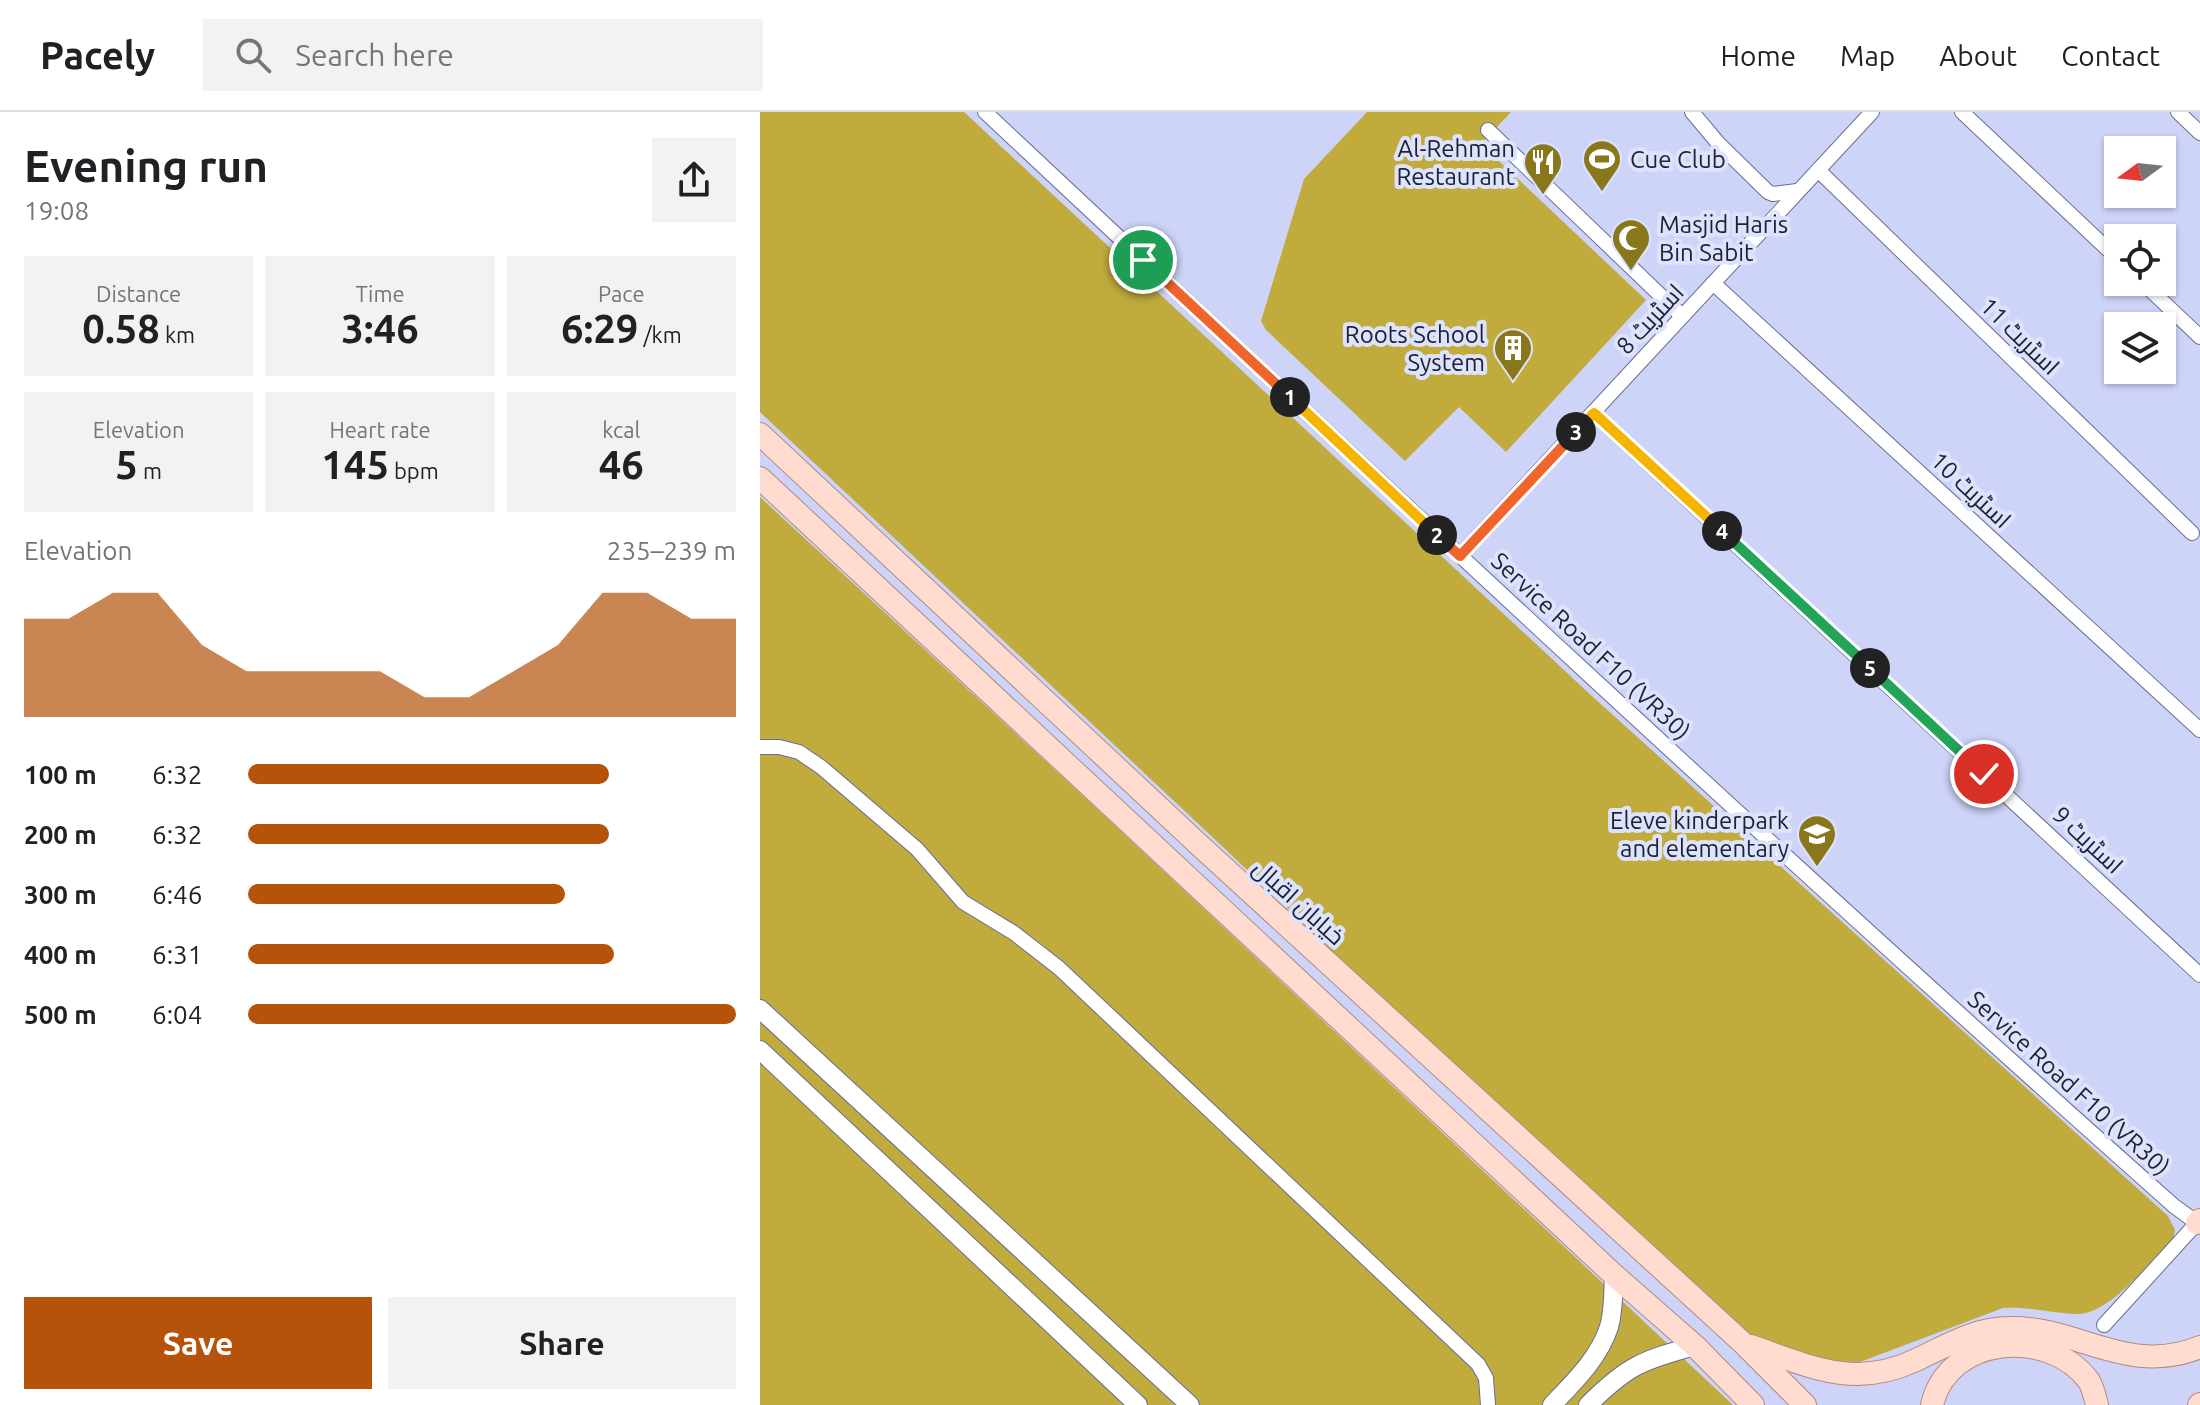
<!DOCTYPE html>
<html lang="en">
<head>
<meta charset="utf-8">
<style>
	:root { --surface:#fff; --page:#f2f2f2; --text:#202124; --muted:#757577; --line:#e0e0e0; --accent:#b45309 }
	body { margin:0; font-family:Ubuntu,Cairo,sans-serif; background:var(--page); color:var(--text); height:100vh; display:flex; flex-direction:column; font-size:30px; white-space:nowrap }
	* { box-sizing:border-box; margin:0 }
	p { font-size:26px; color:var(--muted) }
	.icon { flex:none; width:44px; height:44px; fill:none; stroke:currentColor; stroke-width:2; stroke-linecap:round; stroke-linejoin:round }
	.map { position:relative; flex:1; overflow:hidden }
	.panel { display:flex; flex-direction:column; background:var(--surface); width:760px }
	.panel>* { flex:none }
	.needle { width:52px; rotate:255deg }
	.buttons { position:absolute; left:1344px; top:24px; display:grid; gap:16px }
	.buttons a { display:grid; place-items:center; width:72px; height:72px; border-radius:0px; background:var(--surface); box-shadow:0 2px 6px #0004; font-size:40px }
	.pin { position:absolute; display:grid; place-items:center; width:68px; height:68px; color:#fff; margin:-34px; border:4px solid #fff; border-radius:50%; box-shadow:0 2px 8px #0007 }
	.km { position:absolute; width:40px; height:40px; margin:-20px; border-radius:50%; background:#222; color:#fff; font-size:22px; line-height:40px; text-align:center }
	.round { display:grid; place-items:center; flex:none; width:84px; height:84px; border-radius:0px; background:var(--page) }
	.headline { display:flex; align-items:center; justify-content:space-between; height:136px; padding:0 24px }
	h1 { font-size:44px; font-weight:700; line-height:60px }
	.figures { display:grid; grid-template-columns:repeat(3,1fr); gap:12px; height:136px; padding:8px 24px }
	.figures div { display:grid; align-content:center; border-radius:0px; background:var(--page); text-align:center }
	.figures b { font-size:40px; font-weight:700 }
	.figures small { font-size:22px; font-weight:400 }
	.figures p { font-size:22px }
	.chart { height:224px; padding:16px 24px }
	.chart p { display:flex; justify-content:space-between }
	.chart svg { width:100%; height:144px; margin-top:8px; fill:var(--accent); opacity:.7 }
	.primary-button { display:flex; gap:16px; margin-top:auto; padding:16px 24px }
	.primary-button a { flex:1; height:92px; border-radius:0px; background:var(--accent); color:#fff; font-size:32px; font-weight:700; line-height:92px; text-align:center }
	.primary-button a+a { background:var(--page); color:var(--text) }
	ul { padding:0 24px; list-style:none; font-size:26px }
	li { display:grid; grid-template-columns:128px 96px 1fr; align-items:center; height:60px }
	li i { height:20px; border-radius:10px; background:var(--accent) }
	header { display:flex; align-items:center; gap:48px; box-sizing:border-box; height:112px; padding:0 40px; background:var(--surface); border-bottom:2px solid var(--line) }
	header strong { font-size:38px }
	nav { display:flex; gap:44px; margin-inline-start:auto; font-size:28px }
	.search { width:560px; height:72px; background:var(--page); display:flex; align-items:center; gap:20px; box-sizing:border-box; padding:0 28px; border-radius:0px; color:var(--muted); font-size:30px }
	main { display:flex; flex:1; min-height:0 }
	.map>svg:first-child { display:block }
	.green { fill:#c1ab3d }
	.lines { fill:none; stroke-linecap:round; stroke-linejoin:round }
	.minor-casing { stroke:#676d95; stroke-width:16 }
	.tertiary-casing { stroke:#676d95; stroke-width:20 }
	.primary-casing { stroke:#b08a84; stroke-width:24 }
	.minor { stroke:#fff; stroke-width:14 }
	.tertiary { stroke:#fff; stroke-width:18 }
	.primary { stroke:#ffdbd0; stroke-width:22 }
	.split-1-casing { stroke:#fff; stroke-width:16 }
	.split-2-casing { stroke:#fff; stroke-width:16 }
	.split-3-casing { stroke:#fff; stroke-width:16 }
	.split-4-casing { stroke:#fff; stroke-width:16 }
	.split-5-casing { stroke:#fff; stroke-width:16 }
	.split-6-casing { stroke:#fff; stroke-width:16 }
	.split-1 { stroke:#f0652b; stroke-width:10 }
	.split-2 { stroke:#f5b400; stroke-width:10 }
	.split-3 { stroke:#f0652b; stroke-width:10 }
	.split-4 { stroke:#f5b400; stroke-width:10 }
	.split-5 { stroke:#22a559; stroke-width:10 }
	.split-6 { stroke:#22a559; stroke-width:10 }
	.labels { text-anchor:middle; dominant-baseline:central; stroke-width:8; stroke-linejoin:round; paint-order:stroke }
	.poi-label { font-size:24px; fill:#1e2131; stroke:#dde2fd; text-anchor:end }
	.street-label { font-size:24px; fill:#1e2131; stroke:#dde2fd }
</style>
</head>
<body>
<header>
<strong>Pacely</strong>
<div class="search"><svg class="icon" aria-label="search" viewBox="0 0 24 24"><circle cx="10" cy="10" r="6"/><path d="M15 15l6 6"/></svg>Search here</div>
<nav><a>Home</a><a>Map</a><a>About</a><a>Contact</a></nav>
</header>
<main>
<section class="panel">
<div class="headline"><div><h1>Evening run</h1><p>19:08</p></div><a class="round"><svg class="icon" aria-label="share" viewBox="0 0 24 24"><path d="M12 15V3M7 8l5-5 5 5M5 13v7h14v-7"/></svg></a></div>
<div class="figures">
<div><p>Distance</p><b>0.58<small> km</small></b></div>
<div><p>Time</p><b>3:46</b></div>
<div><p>Pace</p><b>6:29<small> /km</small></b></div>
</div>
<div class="figures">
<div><p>Elevation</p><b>5<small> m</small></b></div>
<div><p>Heart rate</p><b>145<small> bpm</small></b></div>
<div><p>kcal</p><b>46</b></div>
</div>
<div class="chart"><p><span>Elevation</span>235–239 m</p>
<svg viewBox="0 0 160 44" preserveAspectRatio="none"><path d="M0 44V14L10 14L20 6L30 6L40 22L50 30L60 30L70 30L80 30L90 38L100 38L110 30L120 22L130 6L140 6L150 14L160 14V44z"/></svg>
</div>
<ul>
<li><b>100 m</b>6:32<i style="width:74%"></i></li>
<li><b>200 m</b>6:32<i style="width:74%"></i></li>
<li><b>300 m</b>6:46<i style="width:65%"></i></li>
<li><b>400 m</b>6:31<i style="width:75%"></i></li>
<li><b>500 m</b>6:04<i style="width:100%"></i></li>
</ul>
<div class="primary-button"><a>Save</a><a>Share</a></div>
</section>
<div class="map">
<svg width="1440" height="1293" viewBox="0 0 1440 1293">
	<rect width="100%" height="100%" fill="#ced4f8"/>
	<g class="green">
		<path d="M 0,0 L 204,0 L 833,585 L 1408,1104 L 1415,1118 L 1413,1127 C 1391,1149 1349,1203 1317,1202 C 1292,1201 1268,1194 1243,1196 L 1100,1250 L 1074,1249 L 983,1231 L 463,735 L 0,300 Z"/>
		<polygon points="607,0 751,0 721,32 886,188 746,340 699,295 645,349 506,218 501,209 544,67"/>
		<polygon points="0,385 335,695 973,1293 0,1293"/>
	</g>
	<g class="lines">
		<defs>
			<g id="minor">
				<path d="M 225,0 C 618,368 1011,736 1414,1094 L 1440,1113"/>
				<polyline points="932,0 958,31 1008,80 1013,82 1037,79"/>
				<polyline points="1202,0 1358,147"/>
				<polyline points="1418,0 1440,21"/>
				<polyline points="728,18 922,204"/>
				<polyline points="1058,58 1432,421"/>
				<polyline points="1382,170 1440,225"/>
				<polyline points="953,171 1440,618"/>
				<polyline points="834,301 1440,863"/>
				<polyline points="700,444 1112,0"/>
				<polyline points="0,635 19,635 39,640 61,655 157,737 203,790 254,821 299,856 718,1252 726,1266 728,1293"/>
				<polyline points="1344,1213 1437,1111"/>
			</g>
			<g id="tertiary">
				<polyline points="0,897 430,1293"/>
				<polyline points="0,938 378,1293"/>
				<path d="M 792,1293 C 814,1270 839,1246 849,1215 C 854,1198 853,1180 854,1163"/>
				<path d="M 828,1293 C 867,1254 882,1248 935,1234"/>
			</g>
			<g id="primary">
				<polyline points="0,322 437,731 983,1231 1045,1293"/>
				<polyline points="0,366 854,1163 935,1234 993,1293"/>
				<polyline points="1437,1111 1440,1108"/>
				<path d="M 991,1234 C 1051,1255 1095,1277 1156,1248 C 1186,1234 1215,1216 1249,1216 C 1317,1214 1368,1265 1440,1235"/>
				<path d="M 1172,1293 C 1188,1223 1289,1215 1329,1269 C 1333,1276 1335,1285 1337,1293"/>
				<polyline points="1439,1293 1440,1292"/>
			</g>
		</defs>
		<use href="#minor" class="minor-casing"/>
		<use href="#tertiary" class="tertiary-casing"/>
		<use href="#primary" class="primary-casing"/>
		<use href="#minor" class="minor"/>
		<use href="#tertiary" class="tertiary"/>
		<use href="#primary" class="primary"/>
	</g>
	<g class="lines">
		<defs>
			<polyline id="split-1" points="383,148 530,285"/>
			<polyline id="split-2" points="530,285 677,423"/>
			<polyline id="split-3" points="677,423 700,444 816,320"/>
			<polyline id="split-4" points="816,320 834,301 962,419"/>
			<polyline id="split-5" points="962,419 1110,556"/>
			<polyline id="split-6" points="1110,556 1224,662"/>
		</defs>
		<use href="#split-1" class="split-1-casing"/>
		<use href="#split-2" class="split-2-casing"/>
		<use href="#split-3" class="split-3-casing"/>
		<use href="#split-4" class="split-4-casing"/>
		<use href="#split-5" class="split-5-casing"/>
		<use href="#split-6" class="split-6-casing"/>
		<use href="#split-1" class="split-1"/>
		<use href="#split-2" class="split-2"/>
		<use href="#split-3" class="split-3"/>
		<use href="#split-4" class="split-4"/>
		<use href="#split-5" class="split-5"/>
		<use href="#split-6" class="split-6"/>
	</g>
	<defs>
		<symbol id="stadium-pin" viewBox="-11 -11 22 30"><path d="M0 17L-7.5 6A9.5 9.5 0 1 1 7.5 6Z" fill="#89771b" stroke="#dde2fd"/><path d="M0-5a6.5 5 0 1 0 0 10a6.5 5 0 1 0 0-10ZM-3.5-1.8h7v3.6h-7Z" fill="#fff"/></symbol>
		<symbol id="restaurant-pin" viewBox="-11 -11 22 30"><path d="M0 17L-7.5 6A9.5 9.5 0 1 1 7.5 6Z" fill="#89771b" stroke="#dde2fd"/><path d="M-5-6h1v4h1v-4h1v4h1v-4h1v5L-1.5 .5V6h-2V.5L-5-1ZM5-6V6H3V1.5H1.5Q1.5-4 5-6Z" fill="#fff"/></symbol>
		<symbol id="mosque-pin" viewBox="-11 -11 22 30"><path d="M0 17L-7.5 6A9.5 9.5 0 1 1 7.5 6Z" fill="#89771b" stroke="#dde2fd"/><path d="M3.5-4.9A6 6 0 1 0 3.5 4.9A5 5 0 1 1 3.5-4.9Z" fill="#fff"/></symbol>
		<symbol id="building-pin" viewBox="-11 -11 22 30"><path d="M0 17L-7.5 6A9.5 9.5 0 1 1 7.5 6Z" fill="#89771b" stroke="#dde2fd"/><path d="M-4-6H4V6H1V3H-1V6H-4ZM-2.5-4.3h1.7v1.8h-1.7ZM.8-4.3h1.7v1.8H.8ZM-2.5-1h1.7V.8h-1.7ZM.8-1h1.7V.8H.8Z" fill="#fff"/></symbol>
		<symbol id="school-pin" viewBox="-11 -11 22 30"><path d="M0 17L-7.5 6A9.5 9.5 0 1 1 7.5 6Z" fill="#89771b" stroke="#dde2fd"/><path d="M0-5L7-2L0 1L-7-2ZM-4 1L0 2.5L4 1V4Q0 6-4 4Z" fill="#fff"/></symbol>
	</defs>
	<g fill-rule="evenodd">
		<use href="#stadium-pin" x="820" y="25" width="44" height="60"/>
		<use href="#restaurant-pin" x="761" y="28" width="44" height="60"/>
		<use href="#mosque-pin" x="849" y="104" width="44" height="60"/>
		<use href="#building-pin" x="731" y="214" width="44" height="60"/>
		<use href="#school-pin" x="1035" y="700" width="44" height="60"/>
	</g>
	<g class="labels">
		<g class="poi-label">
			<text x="755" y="36">Al-Rehman<tspan x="755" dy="28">Restaurant</tspan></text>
			<text x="870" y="47" text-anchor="start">Cue Club</text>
			<text x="899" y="112" text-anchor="start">Masjid Haris<tspan x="899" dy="28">Bin Sabit</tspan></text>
			<text x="725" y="222">Roots School<tspan x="725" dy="28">System</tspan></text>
			<text x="1029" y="708">Eleve kinderpark<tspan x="1029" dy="28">and elementary</tspan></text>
		</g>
		<g class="street-label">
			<text transform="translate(890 207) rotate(-47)">اسٹریٹ 8</text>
			<text transform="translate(1260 224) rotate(44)">اسٹریٹ 11</text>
			<text transform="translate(1211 378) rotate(43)">اسٹریٹ 10</text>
			<text transform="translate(831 534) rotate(43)">Service Road F10 (VR30)</text>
			<text transform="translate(1328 728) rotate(43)">اسٹریٹ 9</text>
			<text transform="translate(539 790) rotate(42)">خیابان اقبال</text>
			<text transform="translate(1309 971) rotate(42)">Service Road F10 (VR30)</text>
		</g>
	</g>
</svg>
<div class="buttons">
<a><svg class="needle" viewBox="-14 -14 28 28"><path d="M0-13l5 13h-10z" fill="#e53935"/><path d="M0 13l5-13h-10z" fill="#757577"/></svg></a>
<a><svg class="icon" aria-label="locate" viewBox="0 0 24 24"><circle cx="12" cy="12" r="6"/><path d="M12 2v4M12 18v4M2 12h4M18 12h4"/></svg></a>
<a><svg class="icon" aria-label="layers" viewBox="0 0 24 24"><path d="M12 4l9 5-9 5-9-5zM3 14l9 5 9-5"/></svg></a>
</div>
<div class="pin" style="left:383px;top:148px;background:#1e9e55"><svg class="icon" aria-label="arrive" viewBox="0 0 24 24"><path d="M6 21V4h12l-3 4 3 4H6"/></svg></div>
<div class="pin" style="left:1224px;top:662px;background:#d93025"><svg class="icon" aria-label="check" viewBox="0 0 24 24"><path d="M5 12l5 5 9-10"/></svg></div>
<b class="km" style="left:530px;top:285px">1</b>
<b class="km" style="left:677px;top:423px">2</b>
<b class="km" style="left:816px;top:320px">3</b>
<b class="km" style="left:962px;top:419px">4</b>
<b class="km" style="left:1110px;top:556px">5</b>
</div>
</main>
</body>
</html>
